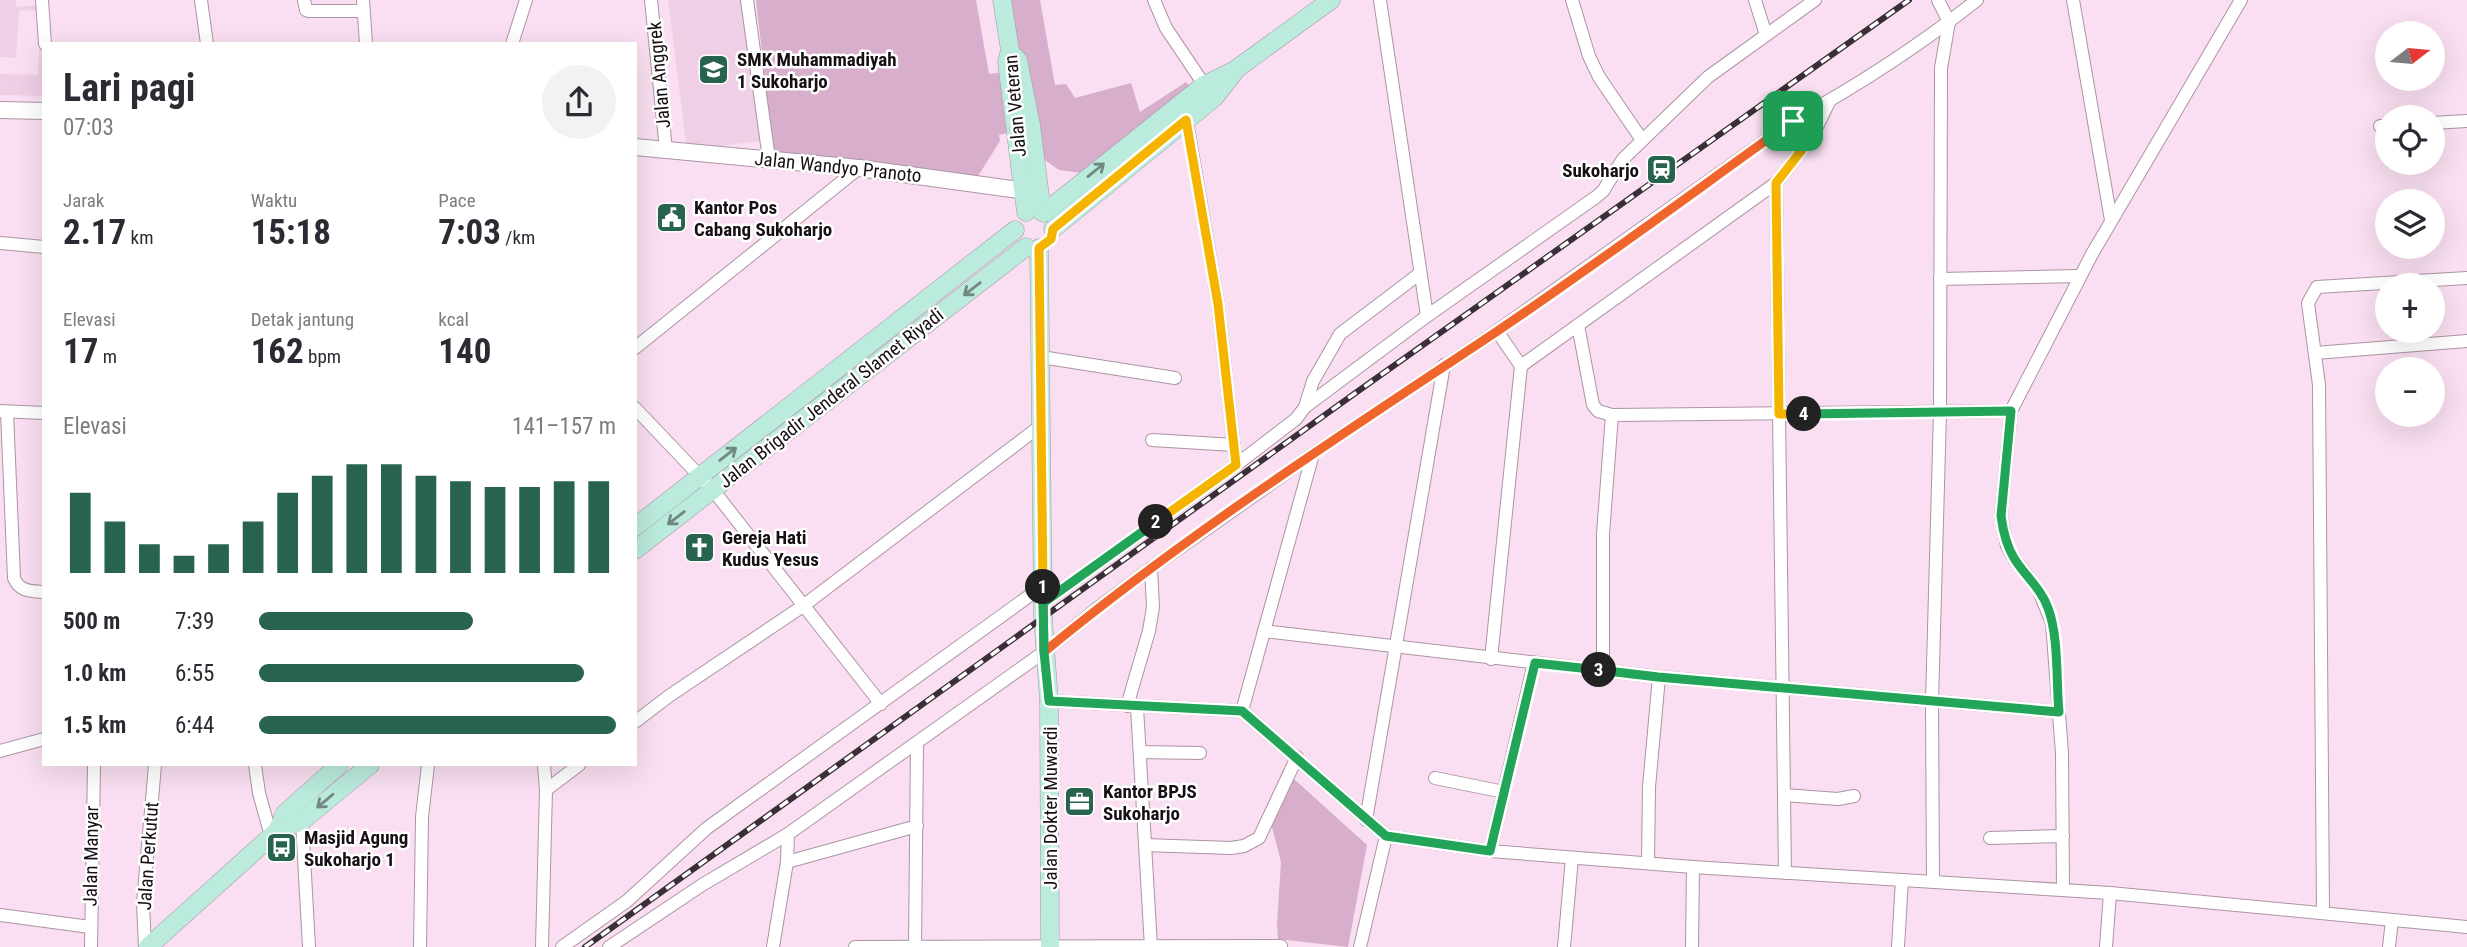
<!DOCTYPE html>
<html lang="id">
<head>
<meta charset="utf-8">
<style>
	:root { --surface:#fff; --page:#f2f2f3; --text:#2b2b33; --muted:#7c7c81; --accent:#27634d }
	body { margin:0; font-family:"Roboto Condensed",sans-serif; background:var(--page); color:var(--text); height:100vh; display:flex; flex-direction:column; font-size:26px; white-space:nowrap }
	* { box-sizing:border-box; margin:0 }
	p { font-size:23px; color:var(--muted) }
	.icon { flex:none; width:38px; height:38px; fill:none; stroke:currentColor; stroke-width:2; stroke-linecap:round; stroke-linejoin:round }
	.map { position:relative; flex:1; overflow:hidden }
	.details { position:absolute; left:42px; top:42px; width:595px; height:724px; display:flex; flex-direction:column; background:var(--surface); border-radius:0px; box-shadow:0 7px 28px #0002 }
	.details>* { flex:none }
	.needle { width:46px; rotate:74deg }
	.buttons { position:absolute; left:2375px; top:21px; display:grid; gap:14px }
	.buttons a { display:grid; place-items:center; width:70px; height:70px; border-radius:50%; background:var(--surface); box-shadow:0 7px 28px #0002; font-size:35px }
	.pin { position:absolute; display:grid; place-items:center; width:60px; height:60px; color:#fff; margin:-30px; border-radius:14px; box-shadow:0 4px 10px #0006 }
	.km { position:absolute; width:35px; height:35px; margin:-18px; border-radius:50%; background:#222; color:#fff; font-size:19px; line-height:35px; text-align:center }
	.round { display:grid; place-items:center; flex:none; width:74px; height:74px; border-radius:37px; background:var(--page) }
	.headline { display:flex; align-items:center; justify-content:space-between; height:119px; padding:0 21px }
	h1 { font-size:38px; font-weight:700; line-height:52px }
	.figures { display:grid; grid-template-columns:repeat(3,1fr); gap:10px; height:119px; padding:7px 21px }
	.figures div { display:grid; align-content:center }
	.figures b { font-size:35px; font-weight:700 }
	.figures small { font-size:19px; font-weight:400 }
	.figures p { font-size:19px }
	.chart { height:196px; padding:14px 21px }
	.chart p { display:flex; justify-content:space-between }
	.chart svg { width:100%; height:126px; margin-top:7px; stroke:var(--accent); stroke-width:6 }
	ul { padding:0 21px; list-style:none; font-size:23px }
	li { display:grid; grid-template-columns:112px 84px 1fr; align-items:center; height:52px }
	li i { height:18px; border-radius:9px; background:var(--accent) }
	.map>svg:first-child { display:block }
	.built { fill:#efcfe6 }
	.green { fill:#d7aecc }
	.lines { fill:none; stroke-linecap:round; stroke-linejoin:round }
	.minor-casing { stroke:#ac94a5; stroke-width:14 }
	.tertiary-casing { stroke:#ac94a5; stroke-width:18 }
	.secondary-casing { stroke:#ac94a5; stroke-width:19 }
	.minor { stroke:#fff; stroke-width:12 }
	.tertiary { stroke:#fff; stroke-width:16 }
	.secondary { stroke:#baebdd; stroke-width:18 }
	.rail-casing { stroke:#3a2f37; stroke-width:6 }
	.rail { stroke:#fff; stroke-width:3.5; stroke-dasharray:10; stroke-linecap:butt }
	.oneway { stroke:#718883 }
	.split-1-casing { stroke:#fff; stroke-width:14 }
	.split-2-casing { stroke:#fff; stroke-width:14 }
	.split-3-casing { stroke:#fff; stroke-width:14 }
	.split-4-casing { stroke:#fff; stroke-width:14 }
	.split-5-casing { stroke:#fff; stroke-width:14 }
	.split-1 { stroke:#f0652b; stroke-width:9 }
	.split-2 { stroke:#f5b400; stroke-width:9 }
	.split-3 { stroke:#22a559; stroke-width:9 }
	.split-4 { stroke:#22a559; stroke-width:9 }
	.split-5 { stroke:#f5b400; stroke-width:9 }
	.labels { text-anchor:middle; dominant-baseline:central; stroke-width:5; stroke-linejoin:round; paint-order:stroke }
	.poi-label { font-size:19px; font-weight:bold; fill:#170f15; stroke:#fff; text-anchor:start }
	.street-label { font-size:19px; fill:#170f15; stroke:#fff }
</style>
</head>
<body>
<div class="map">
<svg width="2467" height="947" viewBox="0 0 2467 947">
	<rect width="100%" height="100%" fill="#f9dff1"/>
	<g class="built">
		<polygon points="0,0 15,0 17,7 40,5 40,0 44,0 48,44 44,44 44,96 0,95 0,74 38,75 41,11 19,10 16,58 0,57"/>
		<polygon points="668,0 741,0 760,141 687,150"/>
	</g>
	<g class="green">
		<polygon points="756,0 976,0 989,74 1004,72 1011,132 999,135 1000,141 978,176 774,159"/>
		<polygon points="1005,0 1040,0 1055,85 1066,84 1075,98 1131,83 1140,112 1186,82 1198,96 1082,173 1059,170 1039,156"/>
		<polygon points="1283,769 1367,845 1348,947 1278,939 1277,924 1281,862 1268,811"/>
	</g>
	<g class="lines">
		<defs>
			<g id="minor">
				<polyline points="42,0 45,44"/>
				<polyline points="201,0 207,44"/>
				<polyline points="304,0 306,10 309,11 363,11"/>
				<polyline points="363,0 366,44"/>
				<polyline points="651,0 666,150"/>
				<polyline points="747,0 769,159"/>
				<polyline points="1154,0 1166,28 1207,89"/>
				<polyline points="1380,0 1427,316"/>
				<polyline points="1572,0 1589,56 1599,77 1642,140"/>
				<polyline points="1755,0 1766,35"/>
				<polyline points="2073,0 2111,220"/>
				<polyline points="512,44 526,0"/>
				<polyline points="1186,116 1218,304 1236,465"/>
				<polyline points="2432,123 2467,121"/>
				<polyline points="2380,126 2387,126"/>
				<polyline points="1776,183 1785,873"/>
				<polyline points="0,243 44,247"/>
				<polyline points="1940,279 2080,276"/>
				<polyline points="1578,325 1593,405 1598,411 1612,415 2011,411"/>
				<polyline points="635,348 859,168"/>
				<polyline points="2315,353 2467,341"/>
				<polyline points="1041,357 1175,378"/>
				<polyline points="1521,366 1776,183 1812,137 1829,102"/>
				<polyline points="1305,407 1313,381 1340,334 1419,274"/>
				<polyline points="635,408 713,490 881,704"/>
				<polyline points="0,411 44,413"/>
				<path d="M 7,412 L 14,578 C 20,592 30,591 44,592"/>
				<polyline points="1152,440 1234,445"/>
				<polyline points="1043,603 1236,465 1296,419 1305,407 1427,316 1596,197 1603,191 1623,159 1708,77 1815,0"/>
				<polyline points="1264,631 1659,677 2059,712"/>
				<polyline points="1491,659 1521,366 1497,331"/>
				<polyline points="1603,670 1603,534 1612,415"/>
				<polyline points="1049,701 1242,711 1386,836 1490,851 1693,867 2110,893 2467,927"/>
				<polyline points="1127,706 1149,631 1153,607 1151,568"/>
				<polyline points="1137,707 1151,947"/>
				<polyline points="1242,711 1313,454"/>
				<polyline points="635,722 669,696 803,606 1039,427"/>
				<polyline points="0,751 44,739"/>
				<polyline points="1140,752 1200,753"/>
				<polyline points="255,765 259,793 271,836"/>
				<polyline points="1435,778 1504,792"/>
				<polyline points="546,790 579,765"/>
				<polyline points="1784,795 1838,799 1854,796"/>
				<polyline points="1366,820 1444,365"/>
				<polyline points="302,821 309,947"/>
				<polyline points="1990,838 2063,836"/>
				<polyline points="1145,845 1231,848 1244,846 1259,838 1297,757"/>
				<polyline points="1490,851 1534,663"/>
				<polyline points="787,862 917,826"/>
				<polyline points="1648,862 1649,787 1659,677"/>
				<polyline points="1933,882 1932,702 1940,412 1941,68 1949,22 1938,0"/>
				<polyline points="2063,890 2062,753 2052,623 2039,591 2015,560 2007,546 2001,516 2011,411 2092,254 2241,0"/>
				<polyline points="2323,912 2319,385 2308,303 2317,287 2467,278"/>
				<polyline points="0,915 90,927"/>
				<polyline points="91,947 94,765"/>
				<polyline points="145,947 143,903 155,765"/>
				<polyline points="420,947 422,817 428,765"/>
				<polyline points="542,947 546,790 544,765"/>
				<polyline points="562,947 627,901 707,828 1043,586"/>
				<path d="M 609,947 L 702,885 L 788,834 L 1044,652 L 1099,607 L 1151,568 L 1313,454 L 1497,331 L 1793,121 C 1857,86 1920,45 1977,0"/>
				<polyline points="773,947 787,862 788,834"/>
				<polyline points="855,947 1281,946"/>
				<polyline points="915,947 917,743"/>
				<polyline points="1360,947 1386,836"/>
				<polyline points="1564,947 1572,858"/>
				<polyline points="1692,947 1693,867"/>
				<polyline points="1898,947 1902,880"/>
				<polyline points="2106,947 2110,893"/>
				<polyline points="2389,947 2392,920"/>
			</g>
			<g id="tertiary">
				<polyline points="0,110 44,111"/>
				<polyline points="635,147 859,168 1033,192"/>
			</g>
			<g id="secondary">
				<polyline points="1002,0 1010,50 1007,62 1008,71 1026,212"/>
				<polyline points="1014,56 1018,60 1031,125 1042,212"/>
				<polyline points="1044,213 1204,85 1235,70 1331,0"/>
				<polyline points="1053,229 1214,98 1233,74"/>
				<polyline points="1039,248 1043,618 1049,701 1050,947"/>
				<polyline points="635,527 1015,230"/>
				<polyline points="635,550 1026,247"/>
				<polyline points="277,831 285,813 339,765"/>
				<polyline points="148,947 277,831 302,821 370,765"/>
			</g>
		</defs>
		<use href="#minor" class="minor-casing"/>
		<use href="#tertiary" class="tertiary-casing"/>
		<use href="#secondary" class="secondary-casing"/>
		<use href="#minor" class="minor"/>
		<use href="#tertiary" class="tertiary"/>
		<use href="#secondary" class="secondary"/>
		<defs>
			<polyline id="rail" points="585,947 1354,394 1909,0"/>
		</defs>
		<use href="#rail" class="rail-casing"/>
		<use href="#rail" class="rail"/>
	</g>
	<defs><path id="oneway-shaft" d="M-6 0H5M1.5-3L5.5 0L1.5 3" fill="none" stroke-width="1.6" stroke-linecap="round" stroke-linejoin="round" transform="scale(1.75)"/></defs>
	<g class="oneway">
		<use href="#oneway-shaft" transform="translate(1096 170) rotate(-39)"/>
		<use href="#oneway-shaft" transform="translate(972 289) rotate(142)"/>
		<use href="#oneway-shaft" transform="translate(728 454) rotate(-38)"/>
		<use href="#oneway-shaft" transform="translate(676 518) rotate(142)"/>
		<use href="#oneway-shaft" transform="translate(325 801) rotate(140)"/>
	</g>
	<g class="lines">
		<defs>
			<path id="split-1" d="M 1043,587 L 1044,652 C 1187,534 1343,434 1496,332 C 1597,264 1695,191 1793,121"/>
			<polyline id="split-2" points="1043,587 1039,248 1051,239 1053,229 1186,120 1218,304 1236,465 1156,522"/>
			<polyline id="split-3" points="1156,522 1043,603 1044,652 1049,701 1242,711 1386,836 1490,851 1535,663 1599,670"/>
			<path id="split-4" d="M 1599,670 L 1658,677 L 2059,712 C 2056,681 2059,637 2048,608 C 2041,588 2024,575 2014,558 C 2006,545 2003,531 2001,516 L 2011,411 L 1804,414"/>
			<polyline id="split-5" points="1793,121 1809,123 1812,137 1776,183 1779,414 1804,414"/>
		</defs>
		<use href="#split-1" class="split-1-casing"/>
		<use href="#split-2" class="split-2-casing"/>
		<use href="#split-3" class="split-3-casing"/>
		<use href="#split-4" class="split-4-casing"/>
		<use href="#split-5" class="split-5-casing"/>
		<use href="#split-1" class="split-1"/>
		<use href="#split-2" class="split-2"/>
		<use href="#split-3" class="split-3"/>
		<use href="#split-4" class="split-4"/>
		<use href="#split-5" class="split-5"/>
	</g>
	<defs>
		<symbol id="school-square" viewBox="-11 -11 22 22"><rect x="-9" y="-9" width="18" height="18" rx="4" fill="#27634d" stroke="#fff"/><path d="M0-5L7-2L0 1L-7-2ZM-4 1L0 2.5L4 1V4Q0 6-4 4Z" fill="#fff"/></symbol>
		<symbol id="station-square" viewBox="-11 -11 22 22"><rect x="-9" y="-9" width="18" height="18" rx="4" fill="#27634d" stroke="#fff"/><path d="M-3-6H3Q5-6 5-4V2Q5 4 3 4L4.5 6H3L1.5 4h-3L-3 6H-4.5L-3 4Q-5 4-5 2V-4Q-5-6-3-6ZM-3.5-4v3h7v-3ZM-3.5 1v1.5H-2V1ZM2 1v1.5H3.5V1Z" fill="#fff"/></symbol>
		<symbol id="civic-square" viewBox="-11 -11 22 22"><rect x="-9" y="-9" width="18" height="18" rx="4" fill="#27634d" stroke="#fff"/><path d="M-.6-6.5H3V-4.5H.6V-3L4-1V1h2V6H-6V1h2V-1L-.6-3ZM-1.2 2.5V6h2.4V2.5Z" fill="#fff"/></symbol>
		<symbol id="church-square" viewBox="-11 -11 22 22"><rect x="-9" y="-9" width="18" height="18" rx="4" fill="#27634d" stroke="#fff"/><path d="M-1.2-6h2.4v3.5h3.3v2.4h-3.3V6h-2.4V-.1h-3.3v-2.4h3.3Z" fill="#fff"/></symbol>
		<symbol id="office-square" viewBox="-11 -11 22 22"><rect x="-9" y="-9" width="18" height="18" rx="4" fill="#27634d" stroke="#fff"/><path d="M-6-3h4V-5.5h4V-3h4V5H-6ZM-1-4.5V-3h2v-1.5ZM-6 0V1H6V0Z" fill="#fff"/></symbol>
		<symbol id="bus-square" viewBox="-11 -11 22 22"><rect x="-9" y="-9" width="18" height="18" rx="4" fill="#27634d" stroke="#fff"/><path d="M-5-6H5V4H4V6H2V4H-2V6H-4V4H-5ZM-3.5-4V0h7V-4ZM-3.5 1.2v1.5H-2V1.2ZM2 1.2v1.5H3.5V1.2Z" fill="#fff"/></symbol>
	</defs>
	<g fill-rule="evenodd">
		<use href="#school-square" x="696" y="52" width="35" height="35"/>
		<use href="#station-square" x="1644" y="152" width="35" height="35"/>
		<use href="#civic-square" x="654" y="200" width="35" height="35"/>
		<use href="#church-square" x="682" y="530" width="35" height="35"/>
		<use href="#office-square" x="1062" y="784" width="35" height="35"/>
		<use href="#bus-square" x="264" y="830" width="35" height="35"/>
	</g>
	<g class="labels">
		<g class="poi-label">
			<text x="737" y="59">SMK Muhammadiyah<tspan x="737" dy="22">1 Sukoharjo</tspan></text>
			<text x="1639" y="170" text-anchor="end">Sukoharjo</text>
			<text x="694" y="207">Kantor Pos<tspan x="694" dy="22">Cabang Sukoharjo</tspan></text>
			<text x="722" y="537">Gereja Hati<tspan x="722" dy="22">Kudus Yesus</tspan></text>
			<text x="1103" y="791">Kantor BPJS<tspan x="1103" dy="22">Sukoharjo</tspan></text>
			<text x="304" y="837">Masjid Agung<tspan x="304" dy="22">Sukoharjo 1</tspan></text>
		</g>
		<g class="street-label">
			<text transform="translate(659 75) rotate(-95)">Jalan Anggrek</text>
			<text transform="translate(1015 106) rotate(-95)">Jalan Veteran</text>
			<text transform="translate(838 167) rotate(6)">Jalan Wandyo Pranoto</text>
			<text transform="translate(831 398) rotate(-38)">Jalan Brigadir Jenderal Slamet Riyadi</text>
			<text transform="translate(1050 808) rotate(-90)">Jalan Dokter Muwardi</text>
			<text transform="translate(91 856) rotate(-89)">Jalan Manyar</text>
			<text transform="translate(148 856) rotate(-86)">Jalan Perkutut</text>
		</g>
	</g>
</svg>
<div class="buttons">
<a><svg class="needle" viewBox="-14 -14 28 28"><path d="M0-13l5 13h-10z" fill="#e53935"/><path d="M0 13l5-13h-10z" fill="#7c7c81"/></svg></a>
<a><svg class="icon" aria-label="locate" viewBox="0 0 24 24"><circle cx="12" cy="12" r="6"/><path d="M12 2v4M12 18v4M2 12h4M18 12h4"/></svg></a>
<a><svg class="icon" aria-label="layers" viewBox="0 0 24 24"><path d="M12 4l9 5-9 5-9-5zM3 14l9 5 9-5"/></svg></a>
<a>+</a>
<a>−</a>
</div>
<div class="pin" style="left:1793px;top:121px;background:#1e9e55"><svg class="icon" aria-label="arrive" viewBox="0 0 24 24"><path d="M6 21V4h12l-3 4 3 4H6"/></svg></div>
<b class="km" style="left:1043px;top:587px">1</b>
<b class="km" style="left:1156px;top:522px">2</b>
<b class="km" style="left:1599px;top:670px">3</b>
<b class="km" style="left:1804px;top:414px">4</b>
<section class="details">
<div class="headline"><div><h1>Lari pagi</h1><p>07:03</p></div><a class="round"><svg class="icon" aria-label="share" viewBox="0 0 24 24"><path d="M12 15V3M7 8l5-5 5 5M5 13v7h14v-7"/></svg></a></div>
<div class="figures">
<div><p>Jarak</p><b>2.17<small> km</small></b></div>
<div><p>Waktu</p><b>15:18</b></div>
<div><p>Pace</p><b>7:03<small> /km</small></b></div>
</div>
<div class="figures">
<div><p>Elevasi</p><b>17<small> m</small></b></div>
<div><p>Detak jantung</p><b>162<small> bpm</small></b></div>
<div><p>kcal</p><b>140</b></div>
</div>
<div class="chart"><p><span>Elevasi</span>141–157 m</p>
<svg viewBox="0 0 160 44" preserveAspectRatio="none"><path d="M5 44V16M15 44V26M25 44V34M35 44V38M45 44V34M55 44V26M65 44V16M75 44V10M85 44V6M95 44V6M105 44V10M115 44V12M125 44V14M135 44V14M145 44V12M155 44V12"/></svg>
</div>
<ul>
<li><b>500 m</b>7:39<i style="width:60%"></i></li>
<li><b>1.0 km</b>6:55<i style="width:91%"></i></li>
<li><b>1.5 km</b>6:44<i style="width:100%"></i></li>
</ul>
</section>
</div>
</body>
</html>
